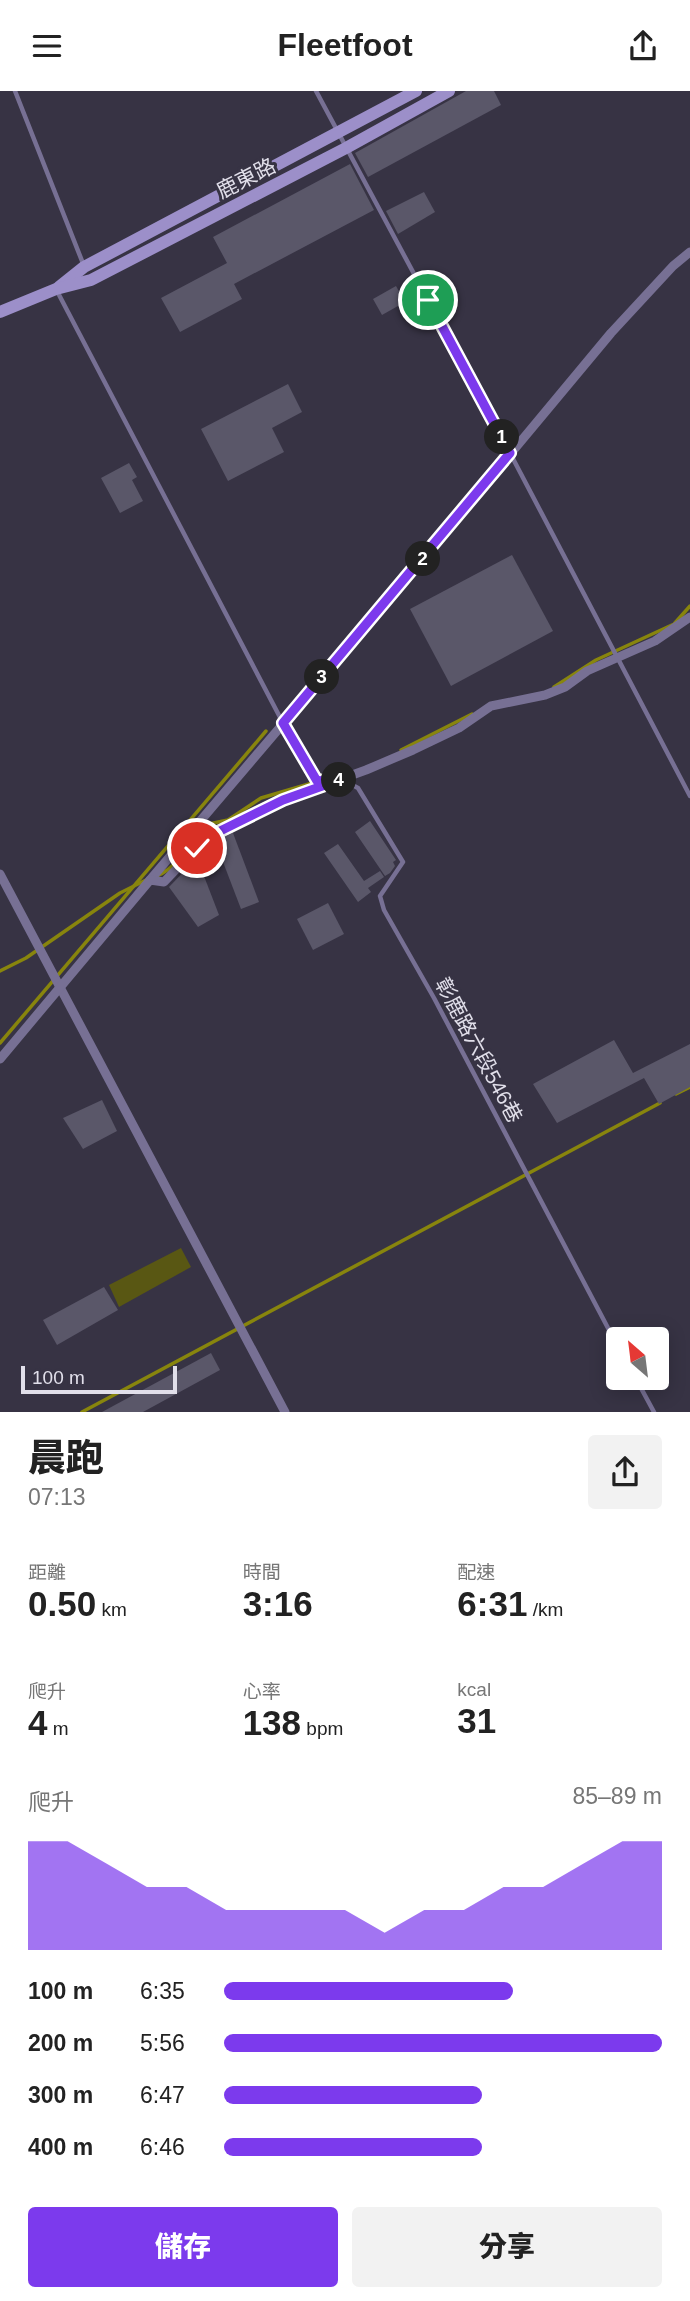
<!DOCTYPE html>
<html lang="zh-TW">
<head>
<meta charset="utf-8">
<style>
	:root { --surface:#fff; --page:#f2f2f2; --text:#222; --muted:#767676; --accent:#7c3aed }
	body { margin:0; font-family:Helvetica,"Noto Sans TC",sans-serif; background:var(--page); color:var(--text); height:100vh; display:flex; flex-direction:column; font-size:26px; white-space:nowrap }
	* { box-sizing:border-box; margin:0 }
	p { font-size:23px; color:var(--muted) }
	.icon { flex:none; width:38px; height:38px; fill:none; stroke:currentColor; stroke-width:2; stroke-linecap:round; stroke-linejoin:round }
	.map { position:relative; height:1321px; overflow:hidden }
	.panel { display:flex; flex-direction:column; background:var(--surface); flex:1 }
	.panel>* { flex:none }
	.needle { width:46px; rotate:332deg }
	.buttons { position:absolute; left:606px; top:1236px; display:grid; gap:14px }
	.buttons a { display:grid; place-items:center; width:63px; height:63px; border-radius:7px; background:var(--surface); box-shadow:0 4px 18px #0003; font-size:35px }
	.scale { position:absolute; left:21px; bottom:18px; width:156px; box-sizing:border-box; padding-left:7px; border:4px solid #e1dfea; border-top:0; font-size:19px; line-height:24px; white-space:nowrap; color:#e1dfea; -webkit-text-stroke:5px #373344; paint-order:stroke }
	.pin { position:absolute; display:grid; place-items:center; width:60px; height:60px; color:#fff; margin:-30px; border:4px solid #fff; border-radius:50%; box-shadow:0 2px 7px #0007 }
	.km { position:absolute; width:35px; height:35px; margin:-18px; border-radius:50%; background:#222; color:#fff; font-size:19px; line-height:35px; text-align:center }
	.round { display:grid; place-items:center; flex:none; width:74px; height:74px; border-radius:7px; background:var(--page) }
	.summary { display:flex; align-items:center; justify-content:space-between; height:119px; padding:0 28px }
	h1 { font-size:38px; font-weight:800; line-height:52px }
	.figures { display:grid; grid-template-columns:repeat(3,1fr); gap:10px; height:119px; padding:7px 28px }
	.figures div { display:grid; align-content:center }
	.figures b { font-size:35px; font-weight:800 }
	.figures small { font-size:19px; font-weight:400 }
	.figures p { font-size:19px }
	.chart { height:196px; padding:14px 28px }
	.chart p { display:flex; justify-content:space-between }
	.chart svg { width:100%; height:126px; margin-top:7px; fill:var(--accent); opacity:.7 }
	.primary-button { display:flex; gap:14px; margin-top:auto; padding:14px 28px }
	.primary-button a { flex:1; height:80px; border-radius:7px; background:var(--accent); color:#fff; font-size:28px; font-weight:800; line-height:80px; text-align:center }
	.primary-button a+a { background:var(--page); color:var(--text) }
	ul { padding:0 28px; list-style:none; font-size:23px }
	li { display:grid; grid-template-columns:112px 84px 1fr; align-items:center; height:52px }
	li i { height:18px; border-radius:9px; background:var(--accent) }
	header { display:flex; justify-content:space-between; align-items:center; height:91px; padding:0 28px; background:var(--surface); font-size:32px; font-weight:800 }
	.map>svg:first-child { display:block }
	.green { fill:#595713 }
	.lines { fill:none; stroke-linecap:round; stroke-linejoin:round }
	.stream { stroke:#88850d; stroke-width:3.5 }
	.building { fill:#5a5769 }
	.lane { stroke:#777094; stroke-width:4.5 }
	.street { stroke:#777094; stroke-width:9 }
	.secondary { stroke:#9c8fc9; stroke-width:12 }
	.route-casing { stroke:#fff; stroke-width:14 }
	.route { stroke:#7c3aed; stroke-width:9 }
	.labels { text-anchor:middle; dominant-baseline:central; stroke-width:6; stroke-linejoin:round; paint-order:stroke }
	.street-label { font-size:21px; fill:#e1dfea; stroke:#373344 }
</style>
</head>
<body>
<header><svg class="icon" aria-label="menu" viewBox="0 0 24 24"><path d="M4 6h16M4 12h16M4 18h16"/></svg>Fleetfoot<svg class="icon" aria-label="share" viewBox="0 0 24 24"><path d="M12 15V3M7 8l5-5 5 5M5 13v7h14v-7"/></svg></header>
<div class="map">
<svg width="690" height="1321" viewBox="0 0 690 1321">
	<rect width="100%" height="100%" fill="#373344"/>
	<polygon class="green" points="181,1157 191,1176 119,1216 109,1194"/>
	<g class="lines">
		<g class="stream">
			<polyline points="554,596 596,569 674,533 690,515"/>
			<polyline points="401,659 472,623"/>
			<path d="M 157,785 C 177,777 192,751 204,734 L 228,729 L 261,707 L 319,690"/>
			<polyline points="0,880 26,867 120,802 146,789"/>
			<polyline points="0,952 266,640"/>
			<polyline points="676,1003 690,996"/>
			<polyline points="82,1321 660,1012"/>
		</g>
	</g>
	<g class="building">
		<polygon points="466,0 494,0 501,14 368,86 355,62"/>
		<polygon points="350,73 374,119 234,193 242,208 180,241 161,207 227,172 213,146"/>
		<polygon points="424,101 435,121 398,143 386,120"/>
		<polygon points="396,195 405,211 382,224 373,208"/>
		<polygon points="288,293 302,321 272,337 284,361 228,390 201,338"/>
		<polygon points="129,372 137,386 132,389 143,410 120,422 101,387"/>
		<polygon points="512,464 553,540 451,595 410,518"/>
		<polygon points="370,730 396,769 393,771 395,775 390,782 385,785 355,741"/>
		<polygon points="233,742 259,811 241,818 215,750"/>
		<polygon points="338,753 364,790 380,780 384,786 368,797 371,801 358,811 324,762"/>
		<polygon points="197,767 219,824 198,836 169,796"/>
		<polygon points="328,812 344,843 313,859 297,828"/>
		<polygon points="614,949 633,982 690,953 690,996 659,1013 644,987 557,1032 533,993"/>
		<polygon points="102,1009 117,1040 83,1058 63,1027"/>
		<polygon points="104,1196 118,1219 57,1254 43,1229"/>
		<polygon points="211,1262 220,1279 143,1321 102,1321"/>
	</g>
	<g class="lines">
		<g class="lane">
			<polyline points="15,0 84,175"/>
			<polyline points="316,0 510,362 690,705"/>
			<polyline points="57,200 283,632 317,690 328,689"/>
			<polyline points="343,689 358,697 403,771 380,805 384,819 434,907 618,1256"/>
			<polyline points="635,1286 654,1321"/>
		</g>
		<g class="street">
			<polyline points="0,783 285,1321"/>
			<polyline points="150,789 408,486 611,242 673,175 690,161"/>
			<polyline points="0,968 150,789 164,791 206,747 283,709 366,679 413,659 459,637 491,615 545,604 565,596 587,580 655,550 690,526"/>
		</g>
		<g class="secondary">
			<polyline points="59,196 84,176 416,0"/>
			<polyline points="0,221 56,198 91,189 346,57 449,0"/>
		</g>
	</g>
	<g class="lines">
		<defs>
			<polyline id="route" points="197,757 206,747 283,709 342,688 317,690 283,632 510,362 428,209"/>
		</defs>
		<use href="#route" class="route-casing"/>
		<use href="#route" class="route"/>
	</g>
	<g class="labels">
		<g class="street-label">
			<text transform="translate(246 87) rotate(-27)">鹿東路</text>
			<text transform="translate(479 959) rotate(62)">彰鹿路六段546巷</text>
		</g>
	</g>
</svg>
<div class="buttons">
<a><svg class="needle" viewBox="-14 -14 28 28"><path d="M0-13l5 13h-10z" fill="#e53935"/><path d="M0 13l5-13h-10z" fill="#767676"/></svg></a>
</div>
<div class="scale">100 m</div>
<div class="pin" style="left:428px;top:209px;background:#1e9e55"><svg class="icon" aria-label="arrive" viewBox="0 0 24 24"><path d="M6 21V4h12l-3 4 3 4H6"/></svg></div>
<div class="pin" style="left:197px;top:757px;background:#d93025"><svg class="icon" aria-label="check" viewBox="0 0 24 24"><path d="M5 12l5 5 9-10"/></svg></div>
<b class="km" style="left:502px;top:346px">1</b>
<b class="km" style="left:423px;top:468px">2</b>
<b class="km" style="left:322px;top:586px">3</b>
<b class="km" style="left:339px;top:689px">4</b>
</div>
<section class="panel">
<div class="summary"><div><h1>晨跑</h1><p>07:13</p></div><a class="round"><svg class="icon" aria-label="share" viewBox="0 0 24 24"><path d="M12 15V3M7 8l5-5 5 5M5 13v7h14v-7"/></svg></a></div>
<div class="figures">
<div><p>距離</p><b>0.50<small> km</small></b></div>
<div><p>時間</p><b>3:16</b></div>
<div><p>配速</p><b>6:31<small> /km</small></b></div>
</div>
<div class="figures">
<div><p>爬升</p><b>4<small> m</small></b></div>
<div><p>心率</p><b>138<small> bpm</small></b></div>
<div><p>kcal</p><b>31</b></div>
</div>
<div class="chart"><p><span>爬升</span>85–89 m</p>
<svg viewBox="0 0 160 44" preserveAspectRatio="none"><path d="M0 44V6L10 6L20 14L30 22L40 22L50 30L60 30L70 30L80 30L90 38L100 30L110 30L120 22L130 22L140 14L150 6L160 6V44z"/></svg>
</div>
<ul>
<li><b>100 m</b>6:35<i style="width:66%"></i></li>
<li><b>200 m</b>5:56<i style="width:100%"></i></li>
<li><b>300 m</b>6:47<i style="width:59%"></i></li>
<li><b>400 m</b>6:46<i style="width:59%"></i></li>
</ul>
<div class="primary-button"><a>儲存</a><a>分享</a></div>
</section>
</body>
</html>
